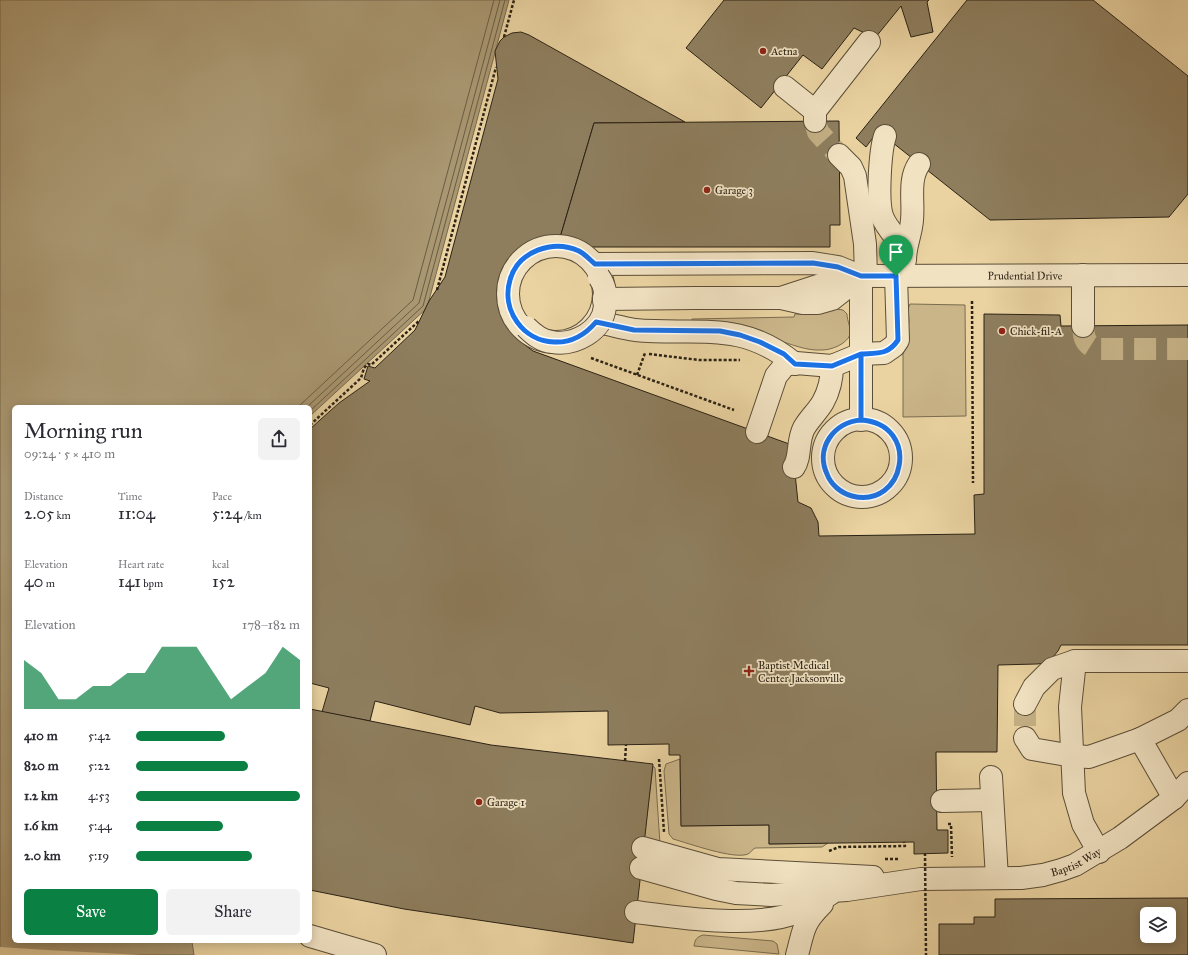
<!DOCTYPE html>
<html lang="en">
<head>
<meta charset="utf-8">
<style>
	:root { --surface:#fff; --page:#f2f2f3; --text:#2b2b33; --muted:#7c7c81; --accent:#0b8043 }
	body { margin:0; font-family:"IM FELL Great Primer",serif; background:var(--page); color:var(--text); height:100vh; display:flex; flex-direction:column; font-size:15px; white-space:nowrap }
	* { box-sizing:border-box; margin:0 }
	p { font-size:13px; color:var(--muted) }
	.icon { flex:none; width:22px; height:22px; fill:none; stroke:currentColor; stroke-width:2; stroke-linecap:round; stroke-linejoin:round }
	.map { position:relative; flex:1; overflow:hidden }
	.side { position:absolute; left:12px; top:405px; width:300px; height:538px; display:flex; flex-direction:column; background:var(--surface); border-radius:6px; box-shadow:0 2px 10px #0003 }
	.side>* { flex:none }
	.tools { position:absolute; left:1140px; top:907px; display:grid; gap:8px }
	.tools a { display:grid; place-items:center; width:36px; height:36px; border-radius:6px; background:var(--surface); box-shadow:0 2px 10px #0003; font-size:20px }
	.pin { position:absolute; display:grid; place-items:center; width:34px; height:34px; color:#fff; margin:-41px -17px; border-radius:50% 50% 50% 0; rotate:-45deg; box-shadow:0 0 4px #0007 }
	.pin .icon { rotate:45deg }
	.round { display:grid; place-items:center; flex:none; width:42px; height:42px; border-radius:6px; background:var(--page) }
	.overview { display:flex; align-items:center; justify-content:space-between; height:68px; padding:0 12px }
	h1 { font-size:22px; font-weight:600; line-height:30px }
	.metrics { display:grid; grid-template-columns:repeat(3,1fr); gap:6px; height:68px; padding:4px 12px }
	.metrics div { display:grid; align-content:center }
	.metrics b { font-size:17px; font-weight:600 }
	.metrics small { font-size:11px; font-weight:400 }
	.metrics p { font-size:11px }
	.chart { height:112px; padding:8px 12px }
	.chart p { display:flex; justify-content:space-between }
	.chart svg { width:100%; height:72px; margin-top:4px; fill:var(--accent); opacity:.7 }
	.button { display:flex; gap:8px; margin-top:auto; padding:8px 12px }
	.button a { flex:1; height:46px; border-radius:6px; background:var(--accent); color:#fff; font-size:16px; font-weight:600; line-height:46px; text-align:center }
	.button a+a { background:var(--page); color:var(--text) }
	ul { padding:0 12px; list-style:none; font-size:13px }
	li { display:grid; grid-template-columns:64px 48px 1fr; align-items:center; height:30px }
	li i { height:10px; border-radius:5px; background:var(--accent) }
	.map>svg:first-child { display:block }
	.green { fill:#cab589; stroke:#7a6c4f }
	.water { fill:#a99771; stroke:#77684c }
	.pier { fill:#ead3a1 }
	.lines { fill:none; stroke-linecap:round; stroke-linejoin:round }
	.shore { stroke:#6a5c43; stroke-width:1 }
	.building { fill:#8e7e5e; stroke:#2b2215; fill-rule:evenodd }
	.minor-tunnel { stroke:#c4b085; stroke-width:22; stroke-dasharray:22 11; stroke-linecap:butt }
	.minor-casing { stroke:#5b4e38; stroke-width:24 }
	.path { stroke:#2b2215; stroke-width:2.5; stroke-dasharray:3 2; stroke-linecap:butt }
	.minor { stroke:#f1e2c2; stroke-width:22 }
	.minor-bridge-casing { stroke:#5b4e38; stroke-width:24; stroke-linecap:butt }
	.path-bridge { stroke:#2b2215; stroke-width:2.5; stroke-dasharray:3 2; stroke-linecap:butt }
	.minor-bridge { stroke:#f1e2c2; stroke-width:22 }
	.route-casing { stroke:#fff; stroke-width:8 }
	.route { stroke:#1a73e8; stroke-width:5 }
	.poi-dot { fill:#8f2418; stroke:#f1e2c2; stroke-width:1.5 }
	.labels { text-anchor:middle; dominant-baseline:central; stroke-width:3.5; stroke-linejoin:round; paint-order:stroke }
	.poi-label { font-size:11px; fill:#2b2215; stroke:#f1e2c2; text-anchor:start }
	.street-label { font-size:11px; fill:#2b2215; stroke:#f1e2c2 }
</style>
</head>
<body>
<div class="map">
<svg width="1188" height="955" viewBox="0 0 1188 955">
	<rect width="100%" height="100%" fill="#ead3a1"/>
	<filter id="stains"><feTurbulence type="fractalNoise" baseFrequency=".005" numOctaves="4"/><feColorMatrix values="0 0 0 0 .2 0 0 0 0 .09 0 0 0 0 .02 0 0 0 .5 -.17"/></filter>
	<radialGradient id="worn" r=".72"><stop offset=".6" stop-color="#630" stop-opacity="0"/><stop offset="1" stop-color="#630" stop-opacity=".3"/></radialGradient>
	<g class="green">
		<polygon points="910,304 965,305 966,416 903,417 903,348 909,322 908,309"/>
		<path d="M 836,309 L 843,310 L 847,314 C 847,321 852,330 850,335 C 846,344 832,350 822,350 C 806,351 791,344 777,340 C 749,332 720,327 692,321 L 692,319 L 794,317 L 795,314 L 808,314 Z"/>
		<path d="M 680,759 L 681,826 L 769,825 L 769,844 L 828,843 L 822,847 L 755,848 C 752,850 750,853 748,854 C 734,860 688,843 673,839 L 669,834 L 664,771 L 666,764 Z"/>
		<polygon points="653,766 655,768 660,844 644,838"/>
		<path d="M 703,935 L 773,941 L 777,944 L 779,954 L 694,946 C 695,939 697,937 703,935 Z"/>
	</g>
	<polygon class="water" points="0,0 509,0 427,308 310,416 310,407 14,407 14,941 191,941 192,942 194,955 0,955"/>
	<polygon class="pier" points="0,947 47,950 141,955 0,955"/>
	<g class="lines">
		<g class="shore">
			<polyline points="298,407 413,300 494,0"/>
			<polyline points="307,407 419,303 500,0"/>
			<polyline points="310,411 423,306 505,0"/>
		</g>
	</g>
	<g class="building">
		<polygon points="724,0 929,0 927,2 933,32 911,37 901,6 875,38 854,28 822,69 803,55 761,108 686,48"/>
		<polygon points="967,0 1093,0 1188,76 1188,194 1169,217 990,220 878,131 866,147 856,138"/>
		<polygon points="521,32 529,35 685,122 594,123 559,241 548,243 528,251 518,260 509,272 504,289 503,305 507,322 512,330 525,345 533,351 792,445 798,502 811,508 818,522 819,536 975,534 974,495 984,494 984,314 1060,315 1061,326 1188,325 1188,645 1061,645 1058,651 1052,658 1045,663 1037,664 998,665 997,752 936,752 937,830 948,830 948,853 914,854 914,842 769,844 769,825 681,826 680,755 669,755 669,744 608,745 608,711 500,713 475,706 470,725 375,701 370,721 322,712 329,688 310,683 310,429 339,403 370,381 364,379 368,366 375,368 415,330 429,301 445,277 498,79 495,51 500,41 504,37 512,33"/>
		<polygon points="839,121 840,225 830,225 830,247 582,247 579,244 559,241 594,123"/>
		<polygon points="310,709 491,745 653,764 633,943 404,909 310,890"/>
		<path d="M 1188,898 L 1188,955 L 939,955 L 939,924 L 974,924 L 974,917 L 995,917 L 995,899 ZM 1147,914 L 1169,914 L 1169,936 L 1147,936 Z"/>
	</g>
	<g class="lines">
		<g class="minor-tunnel">
			<polyline points="815,121 818,132 839,155"/>
			<path d="M 1083,326 C 1084,339 1085,345 1099,349 L 1188,349"/>
			<polyline points="1025,704 1025,738"/>
		</g>
		<defs>
			<g id="minor">
				<polyline points="785,87 815,111 815,121"/>
				<polyline points="815,111 869,42"/>
				<path d="M 885,136 C 880,151 877,201 882,216 C 886,228 898,239 905,249"/>
				<polyline points="839,155 851,167 855,176 865,244 866,276"/>
				<circle cx="556" cy="294" r="48"/>
				<path d="M 905,260 C 905,246 911,234 912,220 C 914,201 908,180 919,164"/>
				<polyline points="595,264 813,263 838,267 860,276"/>
				<polyline points="1083,275 1083,326"/>
				<polyline points="861,276 861,420"/>
				<polyline points="695,298 781,298 803,303 818,303 832,299 860,277"/>
				<path id="s1" d="M 781,298 L 830,282 L 861,276 L 1188,275"/>
				<path d="M 596,322 C 609,324 622,328 635,330 C 698,336 740,319 795,364"/>
				<circle cx="862" cy="458" r="39"/>
				<polyline points="757,432 776,376 785,365 796,363 832,366 861,354 884,353 894,346 898,340 896,276"/>
				<path d="M 794,467 C 801,457 797,441 804,428 C 809,419 818,411 823,402 C 829,391 832,379 832,366"/>
				<polyline points="1025,704 1034,687 1052,669 1075,661"/>
				<polyline points="1025,738 1032,749 1073,756 1089,757 1140,739 1178,720 1188,710"/>
				<polyline points="1140,739 1174,798"/>
				<polyline points="991,777 997,878"/>
				<polyline points="942,801 992,800"/>
				<polyline points="643,848 718,869 873,877"/>
				<polyline points="1099,852 1083,824 1074,793 1070,707 1075,661 1188,661"/>
				<path id="s2" d="M 641,868 L 716,889 L 736,893 L 771,895 L 847,890 L 921,879 L 1021,878 L 1043,875 L 1061,870 L 1075,865 L 1120,838 L 1174,798 L 1188,783"/>
				<path d="M 636,912 C 682,918 755,929 798,912 C 810,908 820,900 830,894"/>
				<polyline points="310,936 375,955"/>
				<path d="M 797,955 C 804,930 802,924 822,904"/>
			</g>
		</defs>
		<use href="#minor" class="minor-casing"/>
		<g class="path">
			<polyline points="504,37 514,0"/>
			<polyline points="437,290 496,67"/>
			<polyline points="972,301 973,483"/>
			<path d="M 508,315 C 507,309 505,302 505,297 C 506,272 524,248 549,245 C 560,243 570,246 580,249"/>
			<polyline points="649,354 699,360 740,360"/>
			<polyline points="591,358 734,410"/>
			<polyline points="637,375 645,353"/>
			<polyline points="310,425 361,378 364,368 368,364 371,365 419,321"/>
			<polyline points="659,759 664,832"/>
			<polyline points="625,761 626,745"/>
			<polyline points="948,824 951,824 952,857"/>
			<polyline points="829,851 839,847 905,846 904,842"/>
			<polyline points="885,859 898,859"/>
		</g>
		<use href="#minor" class="minor"/>
		<defs>
			<g id="minor-bridge">
				<polyline points="604,299 695,298"/>
				<path d="M 526,327 C 533,334 541,341 552,342 C 574,346 603,331 605,306 C 605,304 604,302 604,300 C 604,297 605,294 605,291 C 604,286 602,281 599,277"/>
			</g>
		</defs>
		<use href="#minor-bridge" class="minor-bridge-casing"/>
		<polyline class="path-bridge" points="925,853 926,955"/>
		<use href="#minor-bridge" class="minor-bridge"/>
	</g>
	<g class="lines">
		<defs>
			<path id="route" d="M 896,276 L 861,276 L 838,267 L 813,263 L 595,264 C 590,260 585,254 579,251 C 553,239 518,251 510,280 C 501,310 523,341 554,342 C 572,343 585,335 596,322 L 634,330 L 720,331 L 740,335 L 760,342 L 784,354 L 795,364 L 832,366 L 861,354 L 861,420 C 922,424 905,510 852,496 C 841,493 831,485 827,474 C 815,448 834,422 861,420 L 861,354 C 878,353 888,355 898,340 L 896,276"/>
		</defs>
		<use href="#route" class="route-casing"/>
		<use href="#route" class="route"/>
	</g>
	<g class="poi-dot">
		<circle cx="763" cy="51" r="4"/>
		<circle cx="707" cy="190" r="4"/>
		<circle cx="1002" cy="331" r="4"/>
		<path d="M747 665h4v4h4v4h-4v4h-4v-4h-4v-4h4z"/>
		<circle cx="479" cy="802" r="4"/>
	</g>
	<g class="labels">
		<g class="poi-label">
			<text x="771" y="51">Aetna</text>
			<text x="715" y="190">Garage 3</text>
			<text x="1010" y="331">Chick-fil-A</text>
			<text x="758" y="665">Baptist Medical<tspan x="758" dy="13">Center Jacksonville</tspan></text>
			<text x="487" y="802">Garage 1</text>
		</g>
		<g class="street-label">
			<text stroke="none"><textPath href="#s1" startOffset="247">Prudential Drive</textPath></text>
			<text stroke="none"><textPath href="#s2" startOffset="442">Baptist Way</textPath></text>
		</g>
	</g>
	<rect width="100%" height="100%" filter="url(#stains)"/>
	<rect width="100%" height="100%" fill="url(#worn)"/>
</svg>
<div class="tools">
<a><svg class="icon" aria-label="layers" viewBox="0 0 24 24"><path d="M12 4l9 5-9 5-9-5zM3 14l9 5 9-5"/></svg></a>
</div>
<div class="pin" style="left:896px;top:276px;background:#1e9e55"><svg class="icon" aria-label="arrive" viewBox="0 0 24 24"><path d="M6 21V4h12l-3 4 3 4H6"/></svg></div>
<section class="side">
<div class="overview"><div><h1>Morning run</h1><p>09:24 · 5 × 410 m</p></div><a class="round"><svg class="icon" aria-label="share" viewBox="0 0 24 24"><path d="M12 15V3M7 8l5-5 5 5M5 13v7h14v-7"/></svg></a></div>
<div class="metrics">
<div><p>Distance</p><b>2.05<small> km</small></b></div>
<div><p>Time</p><b>11:04</b></div>
<div><p>Pace</p><b>5:24<small> /km</small></b></div>
</div>
<div class="metrics">
<div><p>Elevation</p><b>40<small> m</small></b></div>
<div><p>Heart rate</p><b>141<small> bpm</small></b></div>
<div><p>kcal</p><b>152</b></div>
</div>
<div class="chart"><p><span>Elevation</span>178–182 m</p>
<svg viewBox="0 0 160 44" preserveAspectRatio="none"><path d="M0 44V14L10 22L20 38L30 38L40 30L50 30L60 22L70 22L80 6L90 6L100 6L110 22L120 38L130 30L140 22L150 6L160 14V44z"/></svg>
</div>
<ul>
<li><b>410 m</b>5:42<i style="width:54%"></i></li>
<li><b>820 m</b>5:22<i style="width:68%"></i></li>
<li><b>1.2 km</b>4:53<i style="width:100%"></i></li>
<li><b>1.6 km</b>5:44<i style="width:53%"></i></li>
<li><b>2.0 km</b>5:19<i style="width:71%"></i></li>
</ul>
<div class="button"><a>Save</a><a>Share</a></div>
</section>
</div>
</body>
</html>
